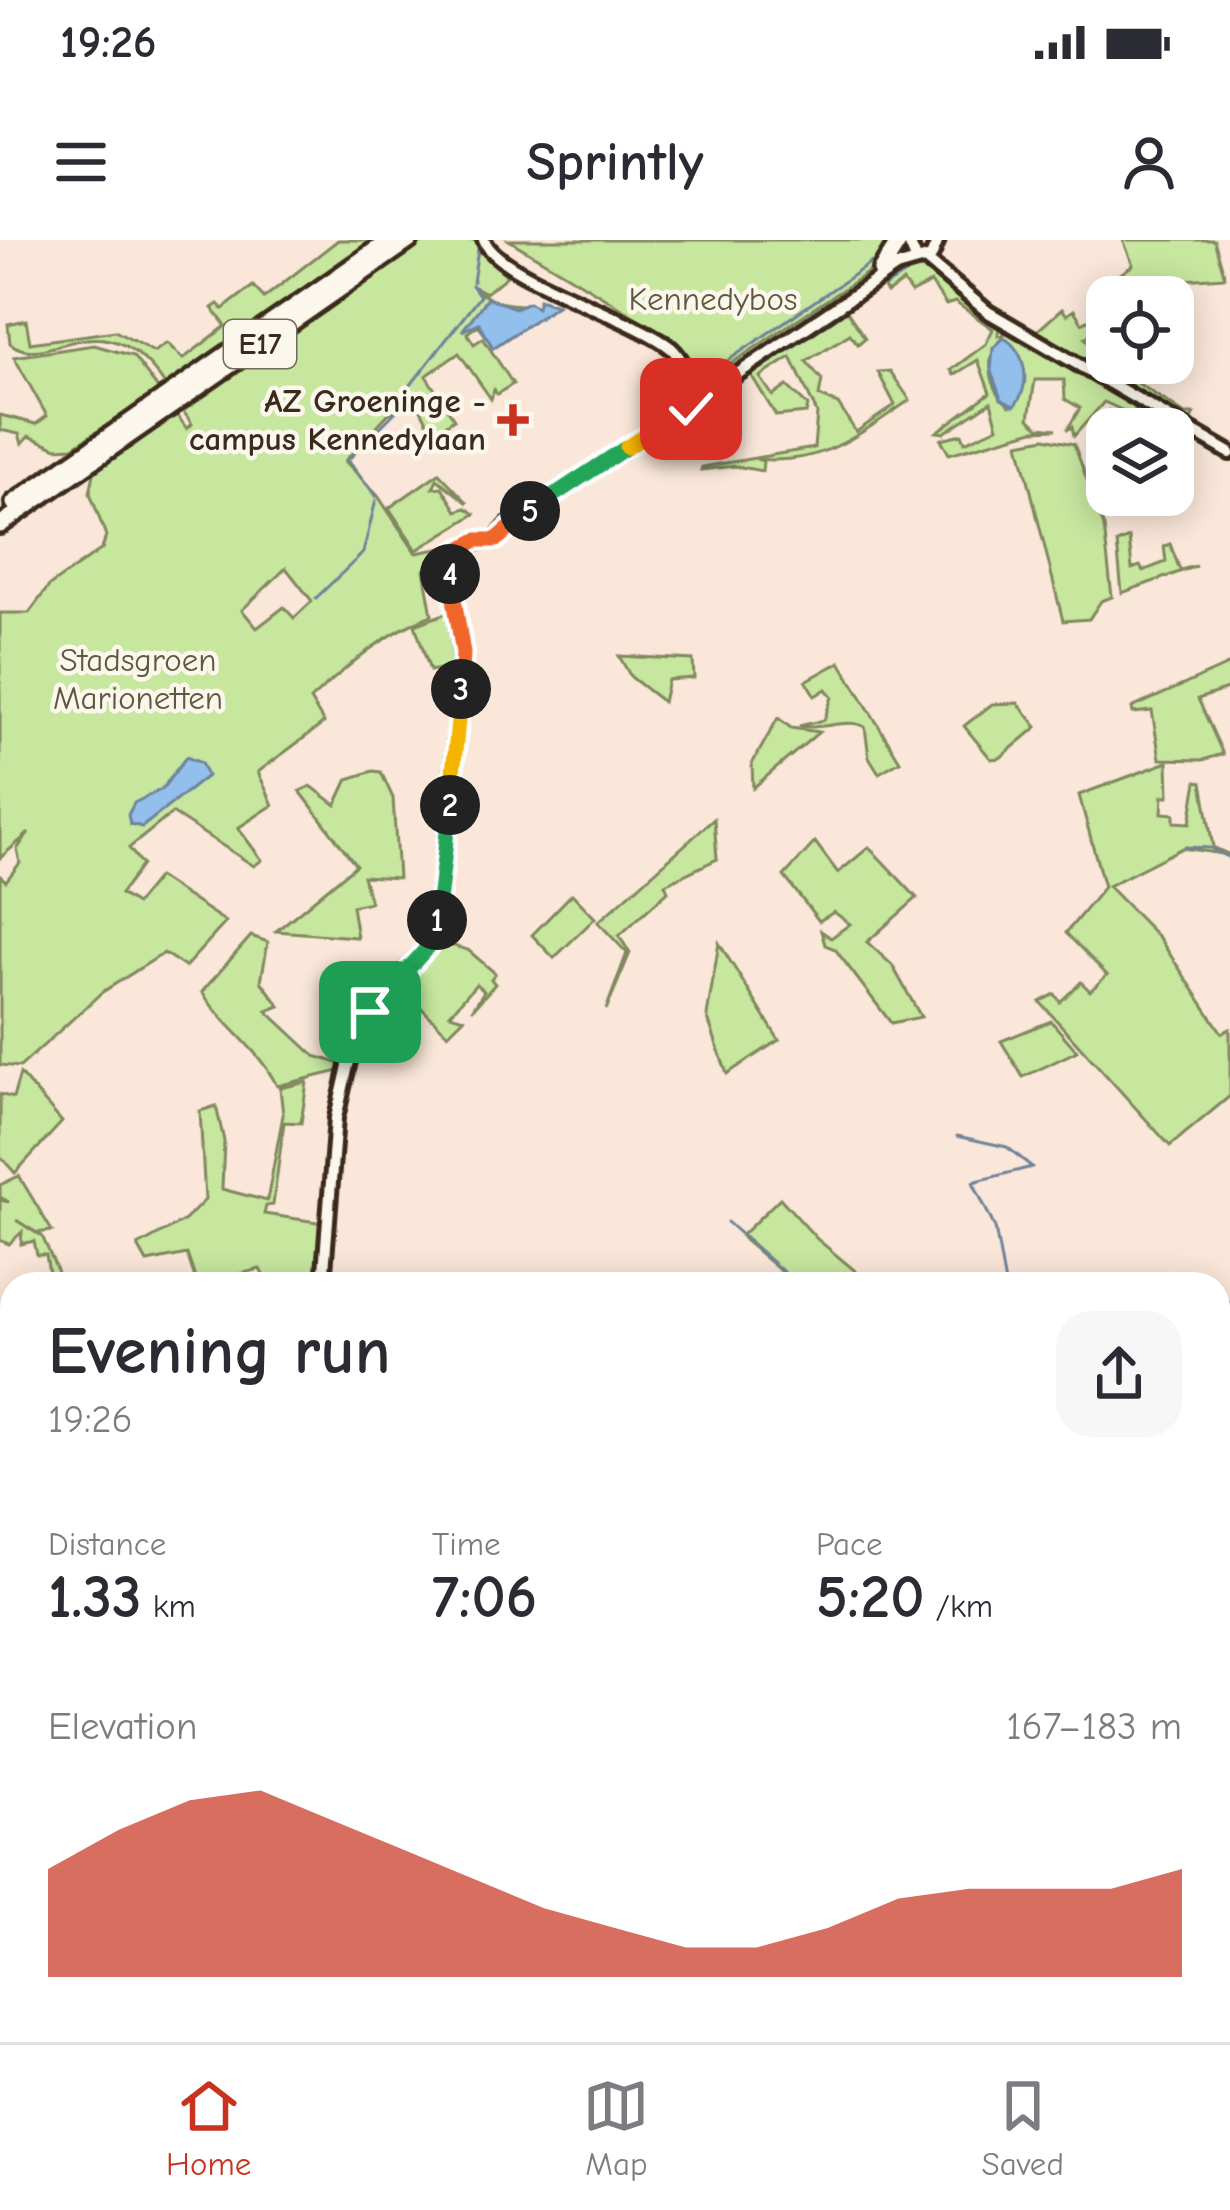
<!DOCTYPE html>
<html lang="en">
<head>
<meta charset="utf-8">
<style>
	:root { --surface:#fff; --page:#f7f7f7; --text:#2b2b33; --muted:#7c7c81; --line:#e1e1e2; --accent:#c8321e }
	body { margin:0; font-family:"Comic Neue",sans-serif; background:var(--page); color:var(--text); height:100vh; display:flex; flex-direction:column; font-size:45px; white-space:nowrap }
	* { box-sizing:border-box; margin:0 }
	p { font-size:39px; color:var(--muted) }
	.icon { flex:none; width:66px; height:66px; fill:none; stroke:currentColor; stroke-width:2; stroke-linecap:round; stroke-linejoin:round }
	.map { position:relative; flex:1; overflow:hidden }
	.side { position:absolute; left:0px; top:1032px; width:1230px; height:771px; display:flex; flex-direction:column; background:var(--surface); border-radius:36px 36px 0 0; box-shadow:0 6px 30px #0003 }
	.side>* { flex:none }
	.fabs { position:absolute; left:1086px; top:36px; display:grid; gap:24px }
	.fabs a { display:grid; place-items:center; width:108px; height:108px; border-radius:24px; background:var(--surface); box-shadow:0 6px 30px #0003; font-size:60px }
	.pin { position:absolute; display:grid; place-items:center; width:102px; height:102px; color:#fff; margin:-51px; border-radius:24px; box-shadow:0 6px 18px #0006 }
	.km { position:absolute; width:60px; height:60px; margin:-30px; border-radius:50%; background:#222; color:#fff; font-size:33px; line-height:60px; text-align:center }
	.round { display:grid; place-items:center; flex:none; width:126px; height:126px; border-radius:36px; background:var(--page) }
	.headline { display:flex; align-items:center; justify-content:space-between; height:204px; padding:0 48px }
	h1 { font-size:66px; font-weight:600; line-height:90px }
	.metrics { display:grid; grid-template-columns:repeat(3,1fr); gap:18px; height:204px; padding:12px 48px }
	.metrics div { display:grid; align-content:center }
	.metrics b { font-size:60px; font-weight:600 }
	.metrics small { font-size:33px; font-weight:400 }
	.metrics p { font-size:33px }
	.chart { height:336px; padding:24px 48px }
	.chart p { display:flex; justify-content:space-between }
	.chart svg { width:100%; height:216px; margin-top:12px; fill:var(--accent); opacity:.7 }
	.status { display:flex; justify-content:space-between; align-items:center; height:84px; padding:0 60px; background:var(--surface); direction:ltr }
	.status svg { height:33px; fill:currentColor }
	header { display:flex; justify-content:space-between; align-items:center; height:156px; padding:0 48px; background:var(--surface); font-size:54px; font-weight:600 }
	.tabs { display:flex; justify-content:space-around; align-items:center; height:168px; border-top:3px solid var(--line); background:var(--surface); font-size:33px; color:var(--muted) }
	.tabs a { display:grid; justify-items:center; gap:6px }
	.tabs .current { color:var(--accent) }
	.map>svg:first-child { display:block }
	.green { fill:#c7e79f; stroke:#81885e; stroke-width:3; fill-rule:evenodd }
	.water { fill:#92bfec; stroke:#6f839a; stroke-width:3 }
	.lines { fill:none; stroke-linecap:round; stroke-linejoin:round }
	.stream { stroke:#6f839a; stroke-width:3 }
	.secondary-casing { stroke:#3b2a1e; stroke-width:20 }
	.highway-casing { stroke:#3b2a1e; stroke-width:24 }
	.secondary { stroke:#fbf7ec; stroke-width:10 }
	.highway { stroke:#fbf7ec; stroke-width:15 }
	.split-1-casing { stroke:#fff; stroke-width:24 }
	.split-2-casing { stroke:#fff; stroke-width:24 }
	.split-3-casing { stroke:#fff; stroke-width:24 }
	.split-4-casing { stroke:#fff; stroke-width:24 }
	.split-5-casing { stroke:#fff; stroke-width:24 }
	.split-6-casing { stroke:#fff; stroke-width:24 }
	.split-7-casing { stroke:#fff; stroke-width:24 }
	.split-1 { stroke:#22a559; stroke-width:15 }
	.split-2 { stroke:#22a559; stroke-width:15 }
	.split-3 { stroke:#f5b400; stroke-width:15 }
	.split-4 { stroke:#f0652b; stroke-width:15 }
	.split-5 { stroke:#f0652b; stroke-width:15 }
	.split-6 { stroke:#22a559; stroke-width:15 }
	.split-7 { stroke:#f5b400; stroke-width:15 }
	.poi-dot { fill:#c8321e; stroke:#fbf7ec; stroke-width:4.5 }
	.labels { text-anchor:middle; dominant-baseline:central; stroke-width:9; stroke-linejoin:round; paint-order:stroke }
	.shield { fill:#fbf7ec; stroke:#75685c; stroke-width:3 }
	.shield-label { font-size:30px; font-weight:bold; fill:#3b2a1e }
	.park-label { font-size:33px; fill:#5e593e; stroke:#fbf7ec }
	.poi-label { font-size:33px; font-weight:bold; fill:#3b2a1e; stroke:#fbf7ec; text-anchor:end }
</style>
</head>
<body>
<div class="status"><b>19:26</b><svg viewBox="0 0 49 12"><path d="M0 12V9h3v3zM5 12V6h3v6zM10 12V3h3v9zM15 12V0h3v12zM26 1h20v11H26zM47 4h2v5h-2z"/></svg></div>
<header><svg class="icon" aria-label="menu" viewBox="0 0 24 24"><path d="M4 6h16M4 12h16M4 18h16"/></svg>Sprintly<svg class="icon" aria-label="person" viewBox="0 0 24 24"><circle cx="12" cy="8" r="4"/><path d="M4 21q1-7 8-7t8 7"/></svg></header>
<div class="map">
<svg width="1230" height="1802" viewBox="0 0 1230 1802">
	<rect width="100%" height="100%" fill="#fae7d9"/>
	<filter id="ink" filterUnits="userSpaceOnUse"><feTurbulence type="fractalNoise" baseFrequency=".00833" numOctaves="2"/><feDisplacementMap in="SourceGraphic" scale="24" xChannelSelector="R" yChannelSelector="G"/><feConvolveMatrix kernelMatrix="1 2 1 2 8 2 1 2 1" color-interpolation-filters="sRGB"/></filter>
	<g filter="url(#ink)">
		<g class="green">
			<path d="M 338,0 L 371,0 L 166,146 C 101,50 49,135 10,103 L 8,84 L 26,80 L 30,103 L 115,91 L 154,112 L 167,103 L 183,119 L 226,86 L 212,68 L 218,64 L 223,69 L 253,46 L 264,58 Z"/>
			<path d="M 426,0 L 482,0 L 485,7 L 479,11 L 507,36 L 486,53 L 474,47 C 491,65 513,64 531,66 L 479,82 L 487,98 L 478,85 L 467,93 L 474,104 L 483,98 L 513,144 L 497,154 L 494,150 L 491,159 L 459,113 L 426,136 L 454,179 L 433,193 L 416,160 L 388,174 L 345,221 L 378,256 L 416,313 L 444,308 L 424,330 L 432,375 C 382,394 349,425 310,460 L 324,483 L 258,532 L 273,565 L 238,588 L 262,620 L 254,626 L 172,573 L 129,608 L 142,625 L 120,654 L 136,664 L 158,637 L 226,682 L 185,727 L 164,713 L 101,753 L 20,827 L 0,825 L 0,636 L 6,641 L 20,623 L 17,609 L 29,593 L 0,618 L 0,373 L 29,373 L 49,346 L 102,309 L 106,296 L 90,253 L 95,229 L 175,172 L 187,189 L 192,184 L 181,168 ZM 286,328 L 312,361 L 294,378 L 284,367 L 257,388 L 242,370 Z"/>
			<path d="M 509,0 L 898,0 L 885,21 L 714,135 L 697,130 C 685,99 546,24 509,0 Z"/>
			<polygon points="1123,0 1214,0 1225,37 1142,43 1127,38 1118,44 1118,57 1107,57 1107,82 1085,98 1107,123 1185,174 1194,174 1190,181 1037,91 1062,69 1067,75 1074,70 1082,83 1107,69 1102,58 1108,43 1133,25"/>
			<path d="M 911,27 L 927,28 L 999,83 L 998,96 L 1004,95 L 1004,85 L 1132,161 L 1141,186 L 1107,189 L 1109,171 L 1129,182 L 1135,176 L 1104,162 L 1074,196 L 1072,187 L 1067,190 L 1080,168 L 1065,159 L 1064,140 L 1035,140 L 1029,178 L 1039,187 L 1057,189 L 1034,190 L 949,214 L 941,199 L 962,194 L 965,202 L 998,187 L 991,162 L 944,193 L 937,192 L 990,153 L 978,120 L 954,135 L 951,130 L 986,104 L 993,89 L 955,62 L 946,65 L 931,43 L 911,53 L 903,42 L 887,53 L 883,46 ZM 1003,98 C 1027,118 1032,142 1010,166 C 990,150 982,116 1003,98 Z"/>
			<path d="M 844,67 L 865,98 L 858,104 L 850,94 L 806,121 L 822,140 L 819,156 L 838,164 L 856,192 L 895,165 L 878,132 L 890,131 L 910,160 C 856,196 823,226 756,219 L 763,221 L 762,231 L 735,226 L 701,230 L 702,227 L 814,208 L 817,173 L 791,117 L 760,137 L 773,156 L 787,146 L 808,166 L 806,173 L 776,176 L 750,133 Z"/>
			<polygon points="94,105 133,116 160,151 73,207 57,208 29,196 22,204 19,194 0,190 0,175 36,184 47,176 14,117"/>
			<polygon points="1045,198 1074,204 1104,287 1112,357 1101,361 1089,379 1063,381 1019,203"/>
			<polygon points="439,233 468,263 437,239 433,248 442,247 457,271 466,268 475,274 417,310 389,268"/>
			<polygon points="1129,298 1132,329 1140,326 1143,331 1166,322 1164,306 1170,304 1180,330 1196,326 1122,353 1117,303"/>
			<polygon points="452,371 461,425 430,431 415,385"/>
			<polygon points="619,416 693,420 694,438 668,440 663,462 631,437"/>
			<path d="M 840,422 L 900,521 L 879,533 L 869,517 L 865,487 C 848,477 820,491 799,486 L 824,480 L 832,457 L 826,449 L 815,456 L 806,441 Z"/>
			<polygon points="1230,424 1230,448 1198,459 1223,514 1203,520 1160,519 1152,471 1133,473 1132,468"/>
			<polygon points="1018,463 1037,487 1000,518 991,519 964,486 992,464"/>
			<polygon points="778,478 791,488 819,492 753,548 752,524"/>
			<polygon points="1168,522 1169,556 1163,556 1162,573 1174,574 1174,582 1190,583 1197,541 1202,542 1213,607 1230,615 1182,608 1108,646 1159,698 1222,793 1230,789 1230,856 1170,906 1040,762 1055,754 1060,762 1081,742 1090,751 1107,735 1066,693 1104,647 1079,555"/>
			<polygon points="373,531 381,532 393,558 398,638 363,636 370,662 352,666 357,697 276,691 356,625 300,551 311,546 336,565 348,539"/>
			<polygon points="714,579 717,619 665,644 668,651 619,696 630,713 606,770 627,713 598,682"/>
			<polygon points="815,602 838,633 869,607 917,658 867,702 892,725 921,777 891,783 835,709 825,705 821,691 831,698 850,684 834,672 819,681 784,636"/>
			<polygon points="572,654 595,678 554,718 532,695"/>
			<path d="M 251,696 L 268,702 L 261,741 L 280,766 L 267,771 L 315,816 L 341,824 L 339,831 L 277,846 C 258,807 223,786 202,752 Z"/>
			<polygon points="437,701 468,710 495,733 491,739 495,744 472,770 484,751 476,744 450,774 464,778 448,794 410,757 388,753"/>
			<polygon points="719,703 779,800 727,834 707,776"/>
			<polygon points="1051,781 1077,811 1023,837 1001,801"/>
			<polygon points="20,834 62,882 15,933 0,916 0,854 13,858"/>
			<polygon points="307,842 301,883 284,882 273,965 266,966 264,974 324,983 320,1044 268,1044 260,1029 200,1044 174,1044 195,1038 187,1014 147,1022 138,1006 185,980 205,960 200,871 216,866 224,901 222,949 267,961 283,875 280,848"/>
			<polygon points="19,936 52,991 36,993 16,980 42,996 63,1044 38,1044 37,1037 49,1033 46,1015 37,1015 34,1001 21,1004 22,992 9,1004 0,1000 0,960 9,962 0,957 0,945"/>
			<polygon points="780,958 817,999 871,1044 796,1044 744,1000 741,996"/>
			<polygon points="585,1791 814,1791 806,1802 568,1802"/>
		</g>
		<g class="water">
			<polygon points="487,58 515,68 529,62 537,67 539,59 557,65 493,108 479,83 462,91"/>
			<path d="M 1004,98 C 1027,111 1032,147 1014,166 L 1001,159 L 991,131 L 993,108 Z"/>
			<polygon points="186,517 201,523 207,536 142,587 130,584 128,575 134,563 162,549"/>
		</g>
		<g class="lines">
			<g class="stream">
				<polyline points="473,42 478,9"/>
				<polyline points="884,47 913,29 926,30 997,86"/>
				<polyline points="669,113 678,125"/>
				<polyline points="680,128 682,139"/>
				<polyline points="714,130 881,16"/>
				<polyline points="753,134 842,74"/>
				<polyline points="720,156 748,137"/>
				<polyline points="407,162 407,150 480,56 472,45"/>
				<polyline points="376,256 348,220 402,165"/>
				<polyline points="316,358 363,313 376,260"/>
				<polyline points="1185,607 1210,608 1230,618"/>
				<polyline points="957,896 1007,907 1032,927 973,942 995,988 1005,1044"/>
				<polyline points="727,982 797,1044"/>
				<polyline points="1218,1067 1230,1061"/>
				<polyline points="0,1782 12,1783"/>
				<polyline points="38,1791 129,1802"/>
			</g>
			<defs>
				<g id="secondary">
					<path d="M 484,0 C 498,37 631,76 671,108 C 683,118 687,135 696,147"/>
					<polyline points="908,0 916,19"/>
					<polyline points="926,20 988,72 1230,213"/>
					<polyline points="686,151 714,141"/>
					<polyline points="683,159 689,168 701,168 712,151 896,27 931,17 938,0"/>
					<polyline points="448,322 469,303 494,300 508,285 689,168"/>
					<polyline points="323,1044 336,878 353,804 390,746 435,698 463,425 448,322"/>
					<polyline points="1218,1726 1230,1729"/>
					<polyline points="369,1791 373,1802"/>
					<polyline points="1059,1791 1067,1802"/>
					<polyline points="831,1802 958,1791"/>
				</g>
				<g id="highway">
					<polyline points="881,30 900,0"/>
					<polyline points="14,263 390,0"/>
					<polyline points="0,285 410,0"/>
					<polyline points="0,1668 12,1677"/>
					<polyline points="0,1683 12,1691"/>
					<polyline points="158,1791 174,1802"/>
					<polyline points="179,1791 196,1802"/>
				</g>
			</defs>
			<use href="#secondary" class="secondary-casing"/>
			<use href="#highway" class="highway-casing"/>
			<use href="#secondary" class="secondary"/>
			<use href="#highway" class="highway"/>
		</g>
	</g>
	<g class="lines" filter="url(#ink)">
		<defs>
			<polyline id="split-1" points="370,772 434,700 437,680"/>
			<polyline id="split-2" points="437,680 450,565"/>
			<polyline id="split-3" points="450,565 461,449"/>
			<polyline id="split-4" points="450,334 463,413 461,449"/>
			<polyline id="split-5" points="450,334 453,313 477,300 496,300 530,271"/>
			<polyline id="split-6" points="530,271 627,207"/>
			<polyline id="split-7" points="627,207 691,169"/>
		</defs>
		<use href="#split-1" class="split-1-casing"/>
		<use href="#split-2" class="split-2-casing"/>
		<use href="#split-3" class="split-3-casing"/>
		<use href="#split-4" class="split-4-casing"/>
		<use href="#split-5" class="split-5-casing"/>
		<use href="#split-6" class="split-6-casing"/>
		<use href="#split-7" class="split-7-casing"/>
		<use href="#split-1" class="split-1"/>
		<use href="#split-2" class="split-2"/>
		<use href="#split-3" class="split-3"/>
		<use href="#split-4" class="split-4"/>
		<use href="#split-5" class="split-5"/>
		<use href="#split-6" class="split-6"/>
		<use href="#split-7" class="split-7"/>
	</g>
	<path class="poi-dot" d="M507 162h12v12h12v12h-12v12h-12v-12h-12v-12h12z"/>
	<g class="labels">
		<rect class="shield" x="224" y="80" width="72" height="48" rx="9"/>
		<g class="shield-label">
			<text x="260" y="104">E17</text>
		</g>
		<g class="park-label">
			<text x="713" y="59">Kennedybos</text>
			<text x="138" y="420">Stadsgroen<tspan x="138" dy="38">Marionetten</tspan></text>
		</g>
		<g class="poi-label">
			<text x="486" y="161">AZ Groeninge -<tspan x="486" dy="38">campus Kennedylaan</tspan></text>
		</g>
	</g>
</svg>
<div class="fabs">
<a><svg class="icon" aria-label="locate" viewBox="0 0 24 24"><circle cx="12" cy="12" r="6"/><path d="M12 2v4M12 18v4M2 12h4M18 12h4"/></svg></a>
<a><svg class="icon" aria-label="layers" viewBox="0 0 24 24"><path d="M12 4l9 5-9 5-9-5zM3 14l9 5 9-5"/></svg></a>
</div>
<div class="pin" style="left:370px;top:772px;background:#1e9e55"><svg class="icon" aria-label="arrive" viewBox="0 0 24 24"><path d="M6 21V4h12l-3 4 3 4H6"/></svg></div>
<div class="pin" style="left:691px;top:169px;background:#d93025"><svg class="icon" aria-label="check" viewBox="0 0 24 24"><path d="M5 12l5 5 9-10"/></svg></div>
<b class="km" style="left:437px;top:680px">1</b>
<b class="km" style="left:450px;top:565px">2</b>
<b class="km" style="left:461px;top:449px">3</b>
<b class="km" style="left:450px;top:334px">4</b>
<b class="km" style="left:530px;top:271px">5</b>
<section class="side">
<div class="headline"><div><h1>Evening run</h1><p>19:26</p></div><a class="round"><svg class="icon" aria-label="share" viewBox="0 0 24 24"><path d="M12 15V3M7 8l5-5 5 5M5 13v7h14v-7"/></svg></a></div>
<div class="metrics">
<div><p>Distance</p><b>1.33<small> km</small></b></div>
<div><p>Time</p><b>7:06</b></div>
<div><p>Pace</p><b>5:20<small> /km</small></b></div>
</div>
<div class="chart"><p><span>Elevation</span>167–183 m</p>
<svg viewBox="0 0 160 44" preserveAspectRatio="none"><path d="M0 44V22L10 14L20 8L30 6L40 12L50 18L60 24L70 30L80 34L90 38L100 38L110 34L120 28L130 26L140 26L150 26L160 22V44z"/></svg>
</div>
</section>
</div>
<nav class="tabs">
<a class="current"><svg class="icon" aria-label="home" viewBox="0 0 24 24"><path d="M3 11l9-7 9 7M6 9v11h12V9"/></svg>Home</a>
<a><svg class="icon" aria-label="map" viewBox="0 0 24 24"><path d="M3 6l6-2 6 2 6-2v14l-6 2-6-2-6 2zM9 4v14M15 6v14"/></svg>Map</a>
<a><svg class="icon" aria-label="saved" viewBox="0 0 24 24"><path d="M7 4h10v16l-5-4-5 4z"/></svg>Saved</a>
</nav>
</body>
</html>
